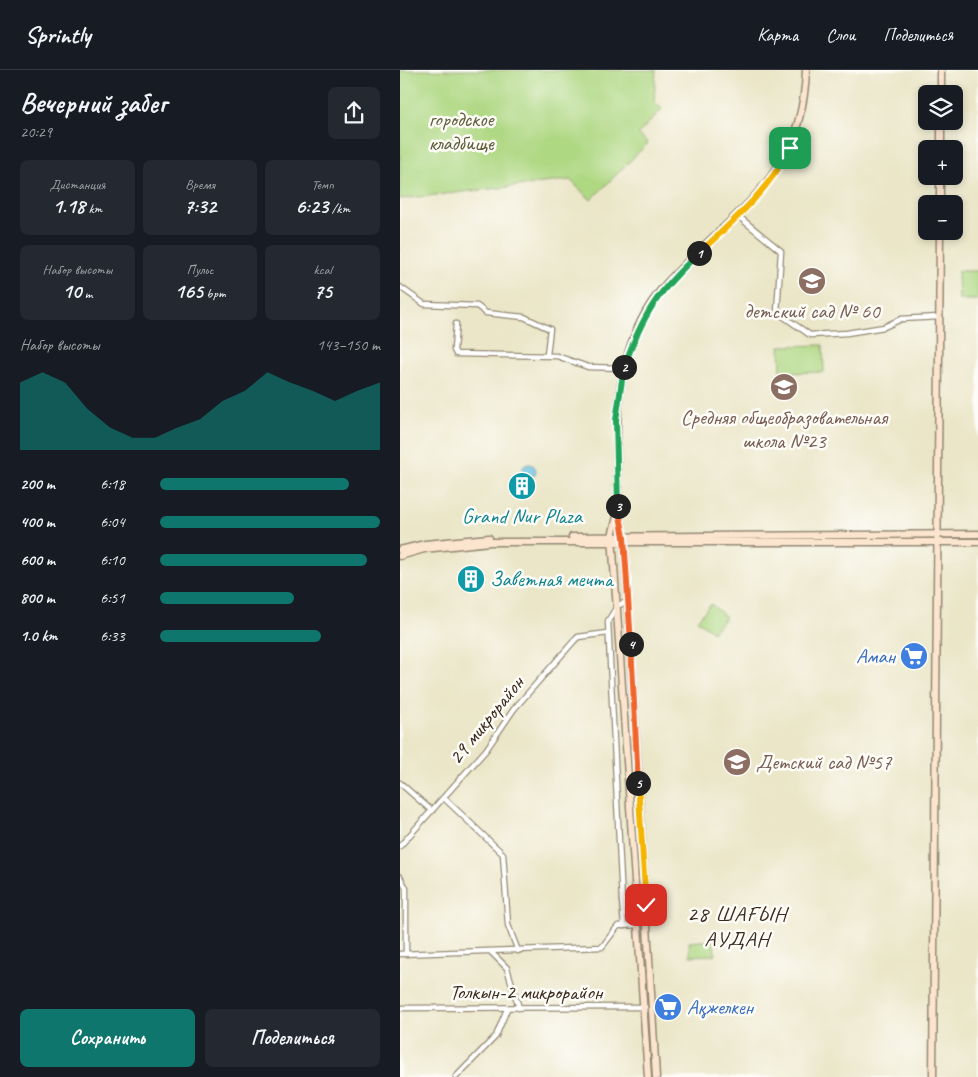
<!DOCTYPE html>
<html lang="ru">
<head>
<meta charset="utf-8">
<style>
	:root { --surface:#171b24; --page:#242831; --text:#f1f3f6; --muted:#9ea1a6; --line:#363941; --accent:#0f766e }
	body { margin:0; font-family:Caveat,sans-serif; background:var(--page); color:var(--text); height:100vh; display:flex; flex-direction:column; font-size:19px; white-space:nowrap }
	* { box-sizing:border-box; margin:0 }
	p { font-size:16px; color:var(--muted) }
	.icon { flex:none; width:28px; height:28px; fill:none; stroke:currentColor; stroke-width:2; stroke-linecap:round; stroke-linejoin:round }
	.map { position:relative; flex:1; overflow:hidden }
	.drawer { display:flex; flex-direction:column; background:var(--surface); width:400px }
	.drawer>* { flex:none }
	.tools { position:absolute; left:518px; top:15px; display:grid; gap:10px }
	.tools a { display:grid; place-items:center; width:45px; height:45px; border-radius:8px; background:var(--surface); box-shadow:0 2px 8px #0003; font-size:25px }
	.pin { position:absolute; display:grid; place-items:center; width:42px; height:42px; color:#fff; margin:-21px; border-radius:10px; box-shadow:0 2px 8px #0006 }
	.km { position:absolute; width:25px; height:25px; margin:-12px; border-radius:50%; background:#222; color:#fff; font-size:14px; line-height:25px; text-align:center }
	.round { display:grid; place-items:center; flex:none; width:52px; height:52px; border-radius:8px; background:var(--page) }
	.head { display:flex; align-items:center; justify-content:space-between; height:85px; padding:0 20px }
	h1 { font-size:28px; font-weight:700; line-height:38px }
	.metrics { display:grid; grid-template-columns:repeat(3,1fr); gap:8px; height:85px; padding:5px 20px }
	.metrics div { display:grid; align-content:center; border-radius:8px; background:var(--page); text-align:center }
	.metrics b { font-size:21px; font-weight:700 }
	.metrics small { font-size:14px; font-weight:400 }
	.metrics p { font-size:14px }
	.chart { height:140px; padding:10px 20px }
	.chart p { display:flex; justify-content:space-between }
	.chart svg { width:100%; height:90px; margin-top:5px; fill:var(--accent); opacity:.7 }
	.action { display:flex; gap:10px; margin-top:auto; padding:10px 20px }
	.action a { flex:1; height:58px; border-radius:8px; background:var(--accent); color:#fff; font-size:20px; font-weight:700; line-height:58px; text-align:center }
	.action a+a { background:var(--page); color:var(--text) }
	ul { padding:0 20px; list-style:none; font-size:16px }
	li { display:grid; grid-template-columns:80px 60px 1fr; align-items:center; height:38px }
	li i { height:12px; border-radius:6px; background:var(--accent) }
	header { display:flex; align-items:center; gap:30px; box-sizing:border-box; height:70px; padding:0 25px; background:var(--surface); border-bottom:1px solid var(--line) }
	header strong { font-size:24px }
	nav { display:flex; gap:28px; margin-inline-start:auto; font-size:18px }
	main { display:flex; flex:1; min-height:0 }
	.map>svg:first-child { display:block }
	.green { fill:#afd883; stroke:#758150 }
	.water { fill:#62bfe0; stroke:#4e747f }
	.lines { fill:none; stroke-linecap:round; stroke-linejoin:round }
	.street-casing { stroke:#938873; stroke-width:7 }
	.secondary-casing { stroke:#938873; stroke-width:9 }
	.street { stroke:#fff; stroke-width:4.5 }
	.secondary { stroke:#fce5cf; stroke-width:6 }
	.split-1-casing { stroke:#fff; stroke-width:10 }
	.split-2-casing { stroke:#fff; stroke-width:10 }
	.split-3-casing { stroke:#fff; stroke-width:10 }
	.split-4-casing { stroke:#fff; stroke-width:10 }
	.split-5-casing { stroke:#fff; stroke-width:10 }
	.split-6-casing { stroke:#fff; stroke-width:10 }
	.split-1 { stroke:#f5b400; stroke-width:6 }
	.split-2 { stroke:#22a559; stroke-width:6 }
	.split-3 { stroke:#22a559; stroke-width:6 }
	.split-4 { stroke:#f0652b; stroke-width:6 }
	.split-5 { stroke:#f0652b; stroke-width:6 }
	.split-6 { stroke:#f5b400; stroke-width:6 }
	.labels { text-anchor:middle; dominant-baseline:central; stroke-width:5; stroke-linejoin:round; paint-order:stroke }
	.park-label { font-size:21px; fill:#5e5e3c; stroke:#fdfcf7 }
	.education-label { font-size:21px; fill:#785e54; stroke:#fdfcf7 }
	.culture-label { font-size:21px; fill:#0d838f; stroke:#fdfcf7 }
	.shop-label { font-size:21px; fill:#366cbe; stroke:#fdfcf7; text-anchor:end }
	.street-label { font-size:21px; fill:#3b2a1e; stroke:#fdfcf7 }
	.neighbourhood-label { font-size:22px; letter-spacing:1px; fill:#3b2a1e; stroke:#fdfcf7 }
</style>
</head>
<body>
<header>
<strong>Sprintly</strong>
<nav><a>Карта</a><a>Слои</a><a>Поделиться</a></nav>
</header>
<main>
<section class="drawer">
<div class="head"><div><h1>Вечерний забег</h1><p>20:29</p></div><a class="round"><svg class="icon" aria-label="share" viewBox="0 0 24 24"><path d="M12 15V3M7 8l5-5 5 5M5 13v7h14v-7"/></svg></a></div>
<div class="metrics">
<div><p>Дистанция</p><b>1.18<small> km</small></b></div>
<div><p>Время</p><b>7:32</b></div>
<div><p>Темп</p><b>6:23<small> /km</small></b></div>
</div>
<div class="metrics">
<div><p>Набор высоты</p><b>10<small> m</small></b></div>
<div><p>Пульс</p><b>165<small> bpm</small></b></div>
<div><p>kcal</p><b>75</b></div>
</div>
<div class="chart"><p><span>Набор высоты</span>143–150 m</p>
<svg viewBox="0 0 160 44" preserveAspectRatio="none"><path d="M0 44V11L10 6L20 11L30 24L40 33L50 38L60 38L70 33L80 29L90 20L100 15L110 6L120 11L130 15L140 20L150 15L160 11V44z"/></svg>
</div>
<ul>
<li><b>200 m</b>6:18<i style="width:86%"></i></li>
<li><b>400 m</b>6:04<i style="width:100%"></i></li>
<li><b>600 m</b>6:10<i style="width:94%"></i></li>
<li><b>800 m</b>6:51<i style="width:61%"></i></li>
<li><b>1.0 km</b>6:33<i style="width:73%"></i></li>
</ul>
<div class="action"><a>Сохранить</a><a>Поделиться</a></div>
</section>
<div class="map">
<svg width="578" height="1007" viewBox="0 0 578 1007">
	<rect width="100%" height="100%" fill="#fdfcf7"/>
	<filter id="ink" filterUnits="userSpaceOnUse"><feTurbulence type="fractalNoise" baseFrequency=".02" numOctaves="2"/><feDisplacementMap in="SourceGraphic" scale="10" xChannelSelector="R" yChannelSelector="G"/><feConvolveMatrix kernelMatrix="1 2 1 2 8 2 1 2 1" color-interpolation-filters="sRGB"/></filter>
	<filter id="wash" filterUnits="userSpaceOnUse"><feTurbulence type="fractalNoise" baseFrequency=".0096" numOctaves="4" result="noise"/><feDisplacementMap in="SourceGraphic" scale="20" xChannelSelector="R" yChannelSelector="G"/><feGaussianBlur stdDeviation="1.12" result="paint"/><feColorMatrix in="noise" values="0 0 0 0 0 0 0 0 0 0 0 0 0 0 0 0 0 1.4 0 .05"/><feComposite in="paint" operator="in"/></filter>
	<g filter="url(#wash)">
		<rect width="100%" height="100%" fill="#ebe6c8"/>
		<g class="green">
			<polygon points="0,0 256,0 254,31 262,39 238,64 248,73 191,130 170,110 0,129"/>
			<polygon points="558,201 578,201 578,230 559,230"/>
			<polygon points="423,275 424,302 381,303 380,276"/>
			<polygon points="311,534 326,547 313,562 297,550"/>
			<polygon points="314,870 315,885 290,886 289,872"/>
		</g>
		<circle class="water" cx="129" cy="401" r="7"/>
	</g>
	<g filter="url(#ink)">
		<g class="lines">
			<defs>
				<g id="street">
					<polyline points="338,146 381,181 377,242 410,265 447,263 484,257 501,249 539,247"/>
					<polyline points="0,217 24,234 77,236 86,243 124,247 150,259 147,285"/>
					<polyline points="56,254 54,280 56,284 157,286 188,297 223,298"/>
					<polyline points="229,532 218,535 208,551 222,831 245,830"/>
					<polyline points="0,713 32,741"/>
					<polyline points="44,728 103,784 108,855 118,881"/>
					<polyline points="0,776 86,680 114,639 174,571 178,567 208,563"/>
					<polyline points="0,807 6,818 6,884"/>
					<polyline points="222,831 224,856"/>
					<polyline points="91,882 107,898 119,938"/>
					<polyline points="0,884 202,877 218,856 239,855"/>
					<polyline points="0,938 245,937"/>
					<polyline points="56,1007 96,966 107,939"/>
				</g>
				<g id="secondary">
					<polyline points="541,24 541,0"/>
					<polyline points="541,79 541,51"/>
					<polyline points="540,134 540,106"/>
					<polyline points="218,443 212,466 248,1007"/>
					<polyline points="172,467 578,464"/>
					<polyline points="0,480 25,474 89,468"/>
					<polyline points="0,486 24,479 90,472 578,472"/>
					<path d="M 256,1007 L 224,467 C 218,441 217,418 217,392 C 215,329 222,264 266,214 C 331,142 403,110 406,0"/>
					<polyline points="533,1007 540,161"/>
				</g>
			</defs>
			<use href="#street" class="street-casing"/>
			<use href="#secondary" class="secondary-casing"/>
			<use href="#street" class="street"/>
			<use href="#secondary" class="secondary"/>
		</g>
	</g>
	<g class="lines" filter="url(#ink)">
		<defs>
			<path id="split-1" d="M 299,183 C 332,152 370,119 390,78"/>
			<path id="split-2" d="M 224,297 C 243,244 258,221 299,183"/>
			<polyline id="split-3" points="218,436 216,350 224,297"/>
			<polyline id="split-4" points="218,436 224,467 231,574"/>
			<polyline id="split-5" points="231,574 238,713"/>
			<polyline id="split-6" points="238,713 246,835"/>
		</defs>
		<use href="#split-1" class="split-1-casing"/>
		<use href="#split-2" class="split-2-casing"/>
		<use href="#split-3" class="split-3-casing"/>
		<use href="#split-4" class="split-4-casing"/>
		<use href="#split-5" class="split-5-casing"/>
		<use href="#split-6" class="split-6-casing"/>
		<use href="#split-1" class="split-1"/>
		<use href="#split-2" class="split-2"/>
		<use href="#split-3" class="split-3"/>
		<use href="#split-4" class="split-4"/>
		<use href="#split-5" class="split-5"/>
		<use href="#split-6" class="split-6"/>
	</g>
	<defs>
		<symbol id="school-disc" viewBox="-11 -11 22 22"><circle r="9.5" fill="#8d6e63" stroke="#fdfcf7"/><path d="M0-5L7-2L0 1L-7-2ZM-4 1L0 2.5L4 1V4Q0 6-4 4Z" fill="#fff"/></symbol>
		<symbol id="building-disc" viewBox="-11 -11 22 22"><circle r="9.5" fill="#0f9aa8" stroke="#fdfcf7"/><path d="M-4-6H4V6H1V3H-1V6H-4ZM-2.5-4.3h1.7v1.8h-1.7ZM.8-4.3h1.7v1.8H.8ZM-2.5-1h1.7V.8h-1.7ZM.8-1h1.7V.8H.8Z" fill="#fff"/></symbol>
		<symbol id="supermarket-disc" viewBox="-11 -11 22 22"><circle r="9.5" fill="#3f7fe0" stroke="#fdfcf7"/><path d="M-6-5.5h2.5l.6 2H6L4.5 2H-2.5L-4.4-4H-6ZM-1.5 3.2a1.3 1.3 0 1 0 .1 0ZM3 3.2a1.3 1.3 0 1 0 .1 0Z" fill="#fff"/></symbol>
	</defs>
	<g fill-rule="evenodd">
		<use href="#school-disc" x="396" y="195" width="32" height="32"/>
		<use href="#school-disc" x="368" y="301" width="32" height="32"/>
		<use href="#building-disc" x="106" y="400" width="32" height="32"/>
		<use href="#building-disc" x="55" y="493" width="32" height="32"/>
		<use href="#supermarket-disc" x="498" y="570" width="32" height="32"/>
		<use href="#school-disc" x="321" y="676" width="32" height="32"/>
		<use href="#supermarket-disc" x="252" y="921" width="32" height="32"/>
	</g>
	<g class="labels">
		<g class="park-label">
			<text x="61" y="49">городское<tspan x="61" dy="24">кладбище</tspan></text>
		</g>
		<g class="education-label">
			<text x="412" y="241">детский сад № 60</text>
			<text x="384" y="347">Средняя общеобразовательная<tspan x="384" dy="24">школа №23</tspan></text>
			<text x="356" y="692" text-anchor="start">Детский сад №57</text>
		</g>
		<g class="culture-label">
			<text x="122" y="446">Grand Nur Plaza</text>
			<text x="90" y="509" text-anchor="start">Заветная мечта</text>
		</g>
		<g class="shop-label">
			<text x="495" y="586">Аман</text>
			<text x="287" y="937" text-anchor="start">Ақжелкен</text>
		</g>
		<g class="street-label">
			<text transform="translate(86 650) rotate(-51)">29 микрорайон</text>
			<text x="126" y="922">Толкын-2 микрорайон</text>
		</g>
		<g class="neighbourhood-label">
			<text x="337" y="844">28 ШАҒЫН<tspan x="337" dy="25">АУДАН</tspan></text>
		</g>
	</g>
</svg>
<div class="tools">
<a><svg class="icon" aria-label="layers" viewBox="0 0 24 24"><path d="M12 4l9 5-9 5-9-5zM3 14l9 5 9-5"/></svg></a>
<a>+</a>
<a>−</a>
</div>
<div class="pin" style="left:390px;top:78px;background:#1e9e55"><svg class="icon" aria-label="arrive" viewBox="0 0 24 24"><path d="M6 21V4h12l-3 4 3 4H6"/></svg></div>
<div class="pin" style="left:246px;top:835px;background:#d93025"><svg class="icon" aria-label="check" viewBox="0 0 24 24"><path d="M5 12l5 5 9-10"/></svg></div>
<b class="km" style="left:299px;top:183px">1</b>
<b class="km" style="left:224px;top:297px">2</b>
<b class="km" style="left:218px;top:436px">3</b>
<b class="km" style="left:231px;top:574px">4</b>
<b class="km" style="left:238px;top:713px">5</b>
</div>
</main>
</body>
</html>
